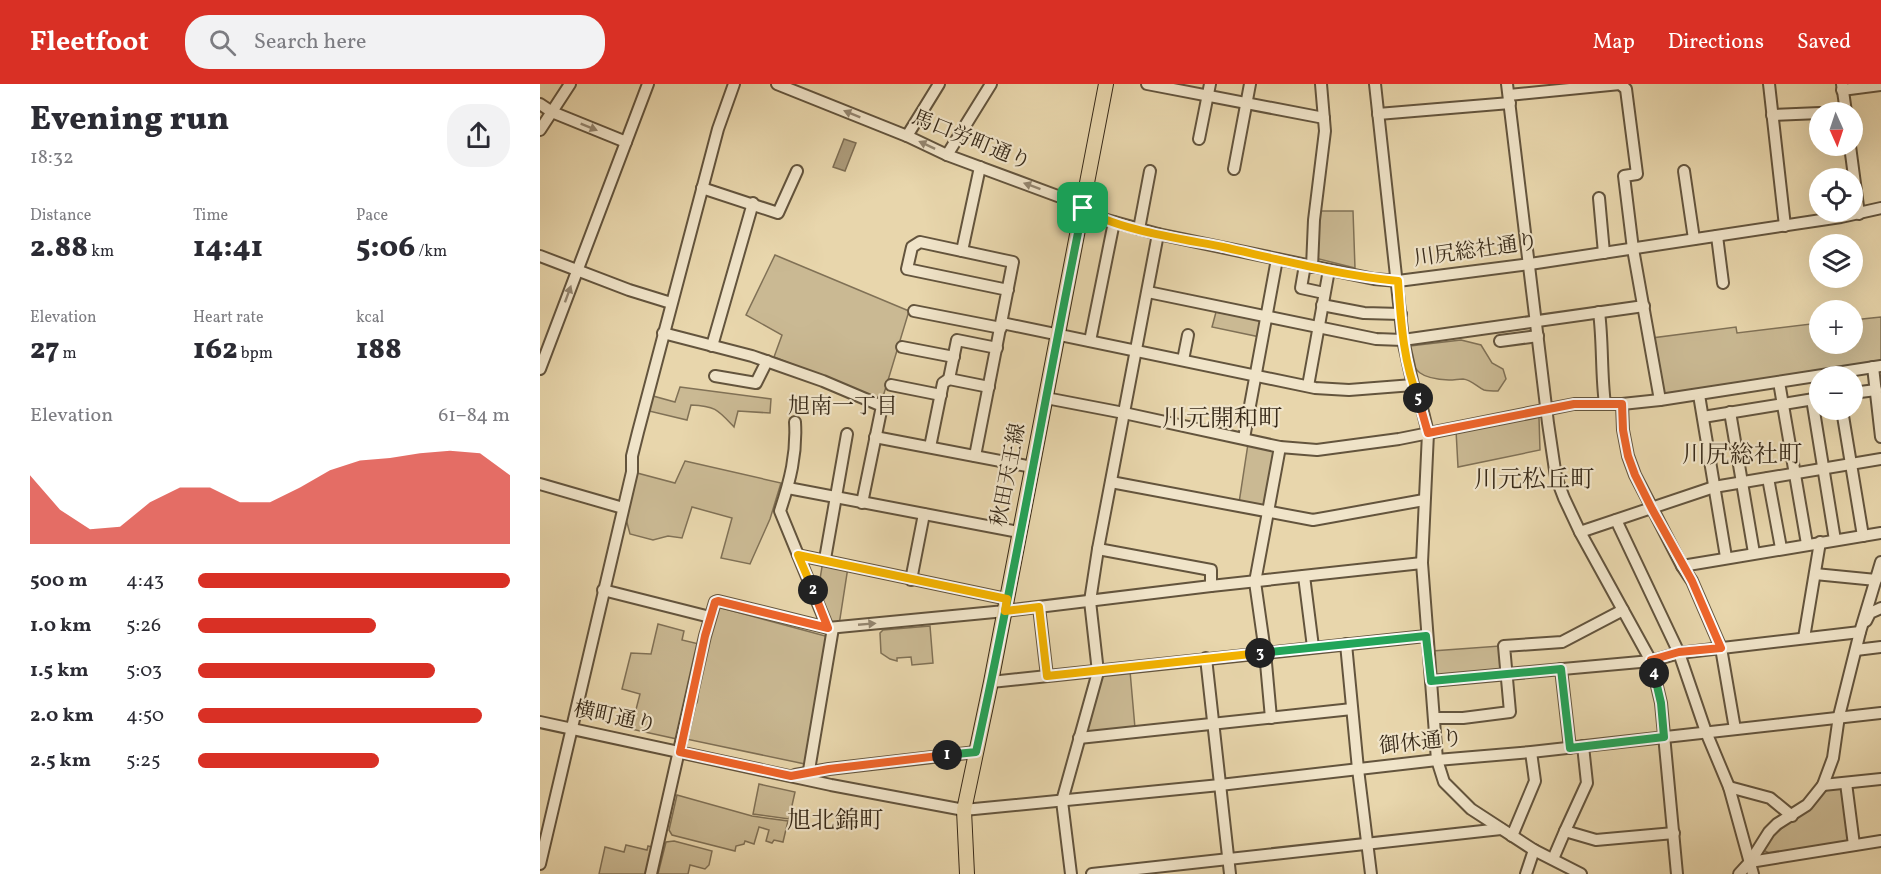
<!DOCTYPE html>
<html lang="en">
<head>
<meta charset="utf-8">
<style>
	:root { --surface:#fff; --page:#f2f2f3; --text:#2b2b33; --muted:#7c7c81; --accent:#d93025 }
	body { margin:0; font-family:Vollkorn,"Noto Serif JP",serif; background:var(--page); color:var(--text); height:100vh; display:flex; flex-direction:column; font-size:22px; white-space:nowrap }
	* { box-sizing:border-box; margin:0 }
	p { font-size:20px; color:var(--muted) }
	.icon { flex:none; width:33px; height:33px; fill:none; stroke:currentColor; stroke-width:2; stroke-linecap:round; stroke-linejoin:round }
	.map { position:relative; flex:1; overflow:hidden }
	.sheet { display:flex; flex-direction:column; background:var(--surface); width:540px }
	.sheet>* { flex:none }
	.needle { width:39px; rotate:177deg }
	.fabs { position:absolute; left:1269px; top:18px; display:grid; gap:12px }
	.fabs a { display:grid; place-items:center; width:54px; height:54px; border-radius:50%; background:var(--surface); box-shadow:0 6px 24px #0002; font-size:30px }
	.pin { position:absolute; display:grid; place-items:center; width:51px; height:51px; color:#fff; margin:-26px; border-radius:12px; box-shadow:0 3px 9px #0006 }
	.km { position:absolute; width:30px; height:30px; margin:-15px; border-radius:50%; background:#222; color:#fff; font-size:16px; line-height:30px; text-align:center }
	.round { display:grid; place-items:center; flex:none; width:63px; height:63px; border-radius:24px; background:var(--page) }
	.headline { display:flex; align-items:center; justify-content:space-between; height:102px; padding:0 30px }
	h1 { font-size:33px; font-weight:800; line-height:45px }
	.figures { display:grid; grid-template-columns:repeat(3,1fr); gap:9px; height:102px; padding:6px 30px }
	.figures div { display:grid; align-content:center }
	.figures b { font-size:30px; font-weight:800 }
	.figures small { font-size:16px; font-weight:400 }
	.figures p { font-size:16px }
	.chart { height:168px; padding:12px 30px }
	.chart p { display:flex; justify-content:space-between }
	.chart svg { width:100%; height:108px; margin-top:6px; fill:var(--accent); opacity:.7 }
	ul { padding:0 30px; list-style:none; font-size:20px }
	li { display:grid; grid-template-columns:96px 72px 1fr; align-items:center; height:45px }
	li i { height:15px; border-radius:8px; background:var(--accent) }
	header { display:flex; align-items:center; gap:36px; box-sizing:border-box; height:84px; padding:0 30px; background:var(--accent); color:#fff }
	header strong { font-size:28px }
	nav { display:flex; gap:33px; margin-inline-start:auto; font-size:21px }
	.search { width:420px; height:54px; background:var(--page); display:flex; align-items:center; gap:15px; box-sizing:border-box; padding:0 21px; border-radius:24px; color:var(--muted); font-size:22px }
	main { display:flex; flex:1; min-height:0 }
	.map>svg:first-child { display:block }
	.green { fill:#cab993; stroke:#807156; stroke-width:1.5 }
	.water { fill:#ac9b7a; stroke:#7d6d53; stroke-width:1.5 }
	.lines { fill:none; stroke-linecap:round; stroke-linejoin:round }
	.minor-casing { stroke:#63543d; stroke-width:14 }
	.major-casing { stroke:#372918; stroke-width:16 }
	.minor { stroke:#f0e4c9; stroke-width:10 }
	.major { stroke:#e8d6ac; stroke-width:14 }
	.oneway { fill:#948670 }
	.split-1-casing { stroke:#fff; stroke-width:12 }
	.split-2-casing { stroke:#fff; stroke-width:12 }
	.split-3-casing { stroke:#fff; stroke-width:12 }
	.split-4-casing { stroke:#fff; stroke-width:12 }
	.split-5-casing { stroke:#fff; stroke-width:12 }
	.split-6-casing { stroke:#fff; stroke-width:12 }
	.split-1 { stroke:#22a559; stroke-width:8 }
	.split-2 { stroke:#f0652b; stroke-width:8 }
	.split-3 { stroke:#f5b400; stroke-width:8 }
	.split-4 { stroke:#22a559; stroke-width:8 }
	.split-5 { stroke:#f0652b; stroke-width:8 }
	.split-6 { stroke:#f5b400; stroke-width:8 }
	.labels { text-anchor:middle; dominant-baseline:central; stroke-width:4.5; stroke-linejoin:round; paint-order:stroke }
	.street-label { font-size:21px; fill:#372918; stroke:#f0e4c9 }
	.neighbourhood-label { font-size:22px; fill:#372918; stroke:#f0e4c9 }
	.quarter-label { font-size:24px; fill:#372918; stroke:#f0e4c9 }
</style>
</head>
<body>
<header>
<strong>Fleetfoot</strong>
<div class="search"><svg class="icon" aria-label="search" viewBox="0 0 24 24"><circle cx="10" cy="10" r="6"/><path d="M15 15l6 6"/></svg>Search here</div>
<nav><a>Map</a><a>Directions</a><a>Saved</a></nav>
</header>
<main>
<section class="sheet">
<div class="headline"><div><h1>Evening run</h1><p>18:32</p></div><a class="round"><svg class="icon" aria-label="share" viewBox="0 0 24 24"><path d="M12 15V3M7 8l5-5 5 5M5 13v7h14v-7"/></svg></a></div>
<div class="figures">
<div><p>Distance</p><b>2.88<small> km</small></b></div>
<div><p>Time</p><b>14:41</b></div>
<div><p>Pace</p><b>5:06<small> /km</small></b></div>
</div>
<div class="figures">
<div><p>Elevation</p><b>27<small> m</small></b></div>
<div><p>Heart rate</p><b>162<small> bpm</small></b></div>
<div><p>kcal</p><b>188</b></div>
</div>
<div class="chart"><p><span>Elevation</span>61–84 m</p>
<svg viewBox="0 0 160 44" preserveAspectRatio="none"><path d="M0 44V16L10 30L20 38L30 37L40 27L50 21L60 21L70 27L80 27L90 21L100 14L110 10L120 9L130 7L140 6L150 7L160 16V44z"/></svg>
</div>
<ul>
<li><b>500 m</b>4:43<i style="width:100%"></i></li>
<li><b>1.0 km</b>5:26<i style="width:57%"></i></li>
<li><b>1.5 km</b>5:03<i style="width:76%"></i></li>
<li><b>2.0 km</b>4:50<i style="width:91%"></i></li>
<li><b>2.5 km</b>5:25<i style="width:58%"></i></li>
</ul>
</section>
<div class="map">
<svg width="1341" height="790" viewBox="0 0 1341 790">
	<rect width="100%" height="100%" fill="#e8d6ac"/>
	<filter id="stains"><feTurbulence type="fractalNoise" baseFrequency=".00333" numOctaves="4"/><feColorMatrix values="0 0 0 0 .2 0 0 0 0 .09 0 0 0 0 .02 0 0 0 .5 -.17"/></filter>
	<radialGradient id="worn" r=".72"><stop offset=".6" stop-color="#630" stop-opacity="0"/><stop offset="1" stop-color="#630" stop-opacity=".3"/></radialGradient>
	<g class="green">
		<polygon points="778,127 813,127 815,184 775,174"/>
		<polygon points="235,171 369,227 342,316 234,273 242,251 206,231"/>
		<polygon points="676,228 720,236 721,242 720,253 672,243"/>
		<polygon points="1341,233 1341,278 1122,312 1112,254 1196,243 1197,249 1279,239 1280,260 1312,260 1313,236"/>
		<path d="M 921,256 L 941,261 L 952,279 L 963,285 L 966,295 L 958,307 C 954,307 948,307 944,306 C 937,303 932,296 923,295 C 919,295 914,296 909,296 C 883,295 870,289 870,262 Z"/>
		<path d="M 140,303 L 231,315 L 230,329 L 198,327 L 194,343 C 178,326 176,322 151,321 L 147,336 L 109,327 L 113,312 L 135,318 Z"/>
		<polygon points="993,329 999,334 1000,366 918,383 916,346"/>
		<polygon points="708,360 735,366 724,425 699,419"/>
		<polygon points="145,377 241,399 230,435 210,480 181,474 192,434 152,423 142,454 128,452 113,456 90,450 86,435 97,389 135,399"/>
		<polygon points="283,477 308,483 299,541 288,542 277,513"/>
		<path d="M 178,523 L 289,553 L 265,680 L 146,655 L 153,621 L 157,619 C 159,613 157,608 158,601 C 162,575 171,549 178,523 Z"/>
		<polygon points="118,540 144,547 142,556 159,560 137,655 91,645 100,610 82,605 91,569 111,570"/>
		<polygon points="390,542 393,579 372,581 371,573 357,574 357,577 350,575 341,569 340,549 343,546"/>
		<polygon points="960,562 963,587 894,594 892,567"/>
		<polygon points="590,587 595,644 550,650 546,647 560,594 563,589"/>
		<polygon points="219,700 255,708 249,735 213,730"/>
		<path d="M 1290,703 L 1304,704 L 1309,757 L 1231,770 L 1223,766 C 1232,748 1247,742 1261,729 C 1270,721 1278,709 1290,703 Z"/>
		<polygon points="137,711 212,732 248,737 243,758 234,756 232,759 226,757 229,746 219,743 214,760 205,757 204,760 196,762 195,767 132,751 129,746"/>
		<polygon points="134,757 172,767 169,781 165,785 150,781 148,790 118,790 126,758"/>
		<polygon points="86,761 107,766 108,762 112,763 108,790 59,790 65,763 84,768"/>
	</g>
	<polygon class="water" points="304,55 316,59 305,87 293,83"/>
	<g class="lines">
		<defs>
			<g id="minor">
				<polyline points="237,0 367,52 407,71 523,114 556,133 618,150 834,195 858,197 990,180 1301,133 1341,124"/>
				<polyline points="607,0 784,34"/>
				<polyline points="835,0 863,256 873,301 882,324 888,349 882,479 897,676 904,698 931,725 994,766 1041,790"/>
				<polyline points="967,0 1008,339 1016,393 1024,414 1040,448 1111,577 1121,619 1137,790"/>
				<polyline points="1080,0 1086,5 1097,90 1084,92 1093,165 1120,316"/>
				<polyline points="1229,0 1245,142"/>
				<polyline points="1302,0 1306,28"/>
				<polyline points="1302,6 1341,1"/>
				<polyline points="969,11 1080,0"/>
				<polyline points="0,20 12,28 86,58"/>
				<polyline points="1288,28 1305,28"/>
				<polyline points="838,30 970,19"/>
				<polyline points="1232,31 1280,29"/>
				<polyline points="0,46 30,0"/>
				<polyline points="367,52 399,0"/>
				<polyline points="659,55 670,0"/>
				<polyline points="1310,62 1319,130"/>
				<polyline points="407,71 451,0"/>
				<polyline points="694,85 710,0"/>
				<polyline points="1144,87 1154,155"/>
				<polyline points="162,104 238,129 257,87"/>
				<polyline points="1059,114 1064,169"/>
				<polyline points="599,145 610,87"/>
				<polyline points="1177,152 1183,199"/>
				<polyline points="422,167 440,83"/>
				<polyline points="0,172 89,206 131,219"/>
				<polyline points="765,181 761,204 784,209"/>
				<polyline points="772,183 774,136 785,47 781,0"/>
				<polyline points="608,208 836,255 863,256 1104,222"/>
				<polyline points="782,221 824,229 861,230"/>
				<polyline points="374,227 461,244"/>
				<path d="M 1059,228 C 1063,259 1061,290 1065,320"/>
				<polyline points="462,239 775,304 809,306 873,301"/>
				<polyline points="123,249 212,272 283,297 342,322 322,419"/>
				<polyline points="550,257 574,138"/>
				<polyline points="960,257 998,252"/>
				<polyline points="172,262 213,119"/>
				<polyline points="362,263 414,273"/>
				<polyline points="643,276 648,251"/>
				<polyline points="1333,283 1341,353"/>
				<polyline points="0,285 108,0"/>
				<polyline points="175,292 216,299 227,277"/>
				<polyline points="1239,298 1267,460"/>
				<polyline points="351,301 401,311"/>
				<polyline points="768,302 789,186"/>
				<polyline points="449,303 409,295 417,256 457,264"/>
				<polyline points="1312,309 1336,306"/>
				<polyline points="1159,311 1186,473"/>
				<polyline points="506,314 584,329 740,363 777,366 859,355 1034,320 1082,320 1120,316 1341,282"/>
				<polyline points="1272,315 1295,456"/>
				<polyline points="1082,320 1083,346 1088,372 1095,391 1142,482 1152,497 1181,564 1195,645"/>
				<polyline points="1302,326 1323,452"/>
				<polyline points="1190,328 1214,469"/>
				<polyline points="1163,333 1280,314"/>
				<path d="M 255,338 C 257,370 250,397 240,427 L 288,544"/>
				<polyline points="335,353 492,383"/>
				<polyline points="704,354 737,175"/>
				<polyline points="390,363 403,299 409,295"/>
				<polyline points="435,372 473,178 380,158 372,163 367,185 468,206"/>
				<polyline points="1228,394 1241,464"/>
				<polyline points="571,398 773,436 884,416"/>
				<polyline points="0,400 83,424"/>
				<polyline points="248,404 479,448"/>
				<polyline points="1076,436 1139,569 1166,648 1189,703 1213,790"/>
				<polyline points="1040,448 1174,403 1341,375"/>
				<polyline points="558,465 671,486 671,502"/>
				<polyline points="258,471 467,515"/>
				<polyline points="285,475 307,350"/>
				<polyline points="1142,482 1341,449"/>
				<polyline points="1275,490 1336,496"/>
				<polyline points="764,492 773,563"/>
				<polyline points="371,496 384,430"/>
				<polyline points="63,506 170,533"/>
				<polyline points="499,523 507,592"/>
				<polyline points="1326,537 1330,529 1341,524"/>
				<polyline points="1264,554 1280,458"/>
				<polyline points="806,560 818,685 831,790"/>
				<polyline points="1316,566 1341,563"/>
				<polyline points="666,574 690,790"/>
				<polyline points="1021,585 1030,664"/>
				<polyline points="891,597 1111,577 1139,569 1320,548"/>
				<polyline points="451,598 886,552"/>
				<polyline points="731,634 725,568 715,498 740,363"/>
				<polyline points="894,634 923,634 970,628 964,562 1022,558 1083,526"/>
				<polyline points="0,638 291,701 424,726 680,701 897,676 991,668 1341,629"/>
				<polyline points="539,654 812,625"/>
				<polyline points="255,691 289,685 436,668"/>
				<polyline points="268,692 293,544"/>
				<polyline points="1306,699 1314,761"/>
				<polyline points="1283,701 1341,695"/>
				<polyline points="1189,703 1230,714 1252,732"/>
				<polyline points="1025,747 1047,699 1043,662"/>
				<polyline points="972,752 995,697 991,668"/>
				<polyline points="1013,775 1025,747 1056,756 1134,749"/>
				<polyline points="1210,778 1341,757"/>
				<polyline points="0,780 92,388 92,372 98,348 178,45 194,0"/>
				<polyline points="111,790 165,552 175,518 178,517 288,544 465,527 671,502 882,479"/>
				<polyline points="531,790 522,717 558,588 550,517 558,465 618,150"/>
				<polyline points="552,790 961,745"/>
				<polyline points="986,790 994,766"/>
				<polyline points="1199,790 1210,778 1229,748 1237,740 1267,721 1283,701 1293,674 1299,632 1320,548 1341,478"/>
			</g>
			<polyline id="major" points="427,790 424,726 451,598 566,0"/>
		</defs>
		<use href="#minor" class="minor-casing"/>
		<use href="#major" class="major-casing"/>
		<use href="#minor" class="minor"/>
		<use href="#major" class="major"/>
	</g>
	<defs><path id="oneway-solid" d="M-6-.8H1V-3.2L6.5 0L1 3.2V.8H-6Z" transform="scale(1.5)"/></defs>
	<g class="oneway">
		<use href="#oneway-solid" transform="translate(312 30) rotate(-158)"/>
		<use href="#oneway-solid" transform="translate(49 43) rotate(22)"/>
		<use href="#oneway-solid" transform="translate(387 61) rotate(-155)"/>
		<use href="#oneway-solid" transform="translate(492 102) rotate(-160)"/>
		<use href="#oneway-solid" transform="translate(28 210) rotate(-70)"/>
		<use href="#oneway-solid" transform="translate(327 540) rotate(-5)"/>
	</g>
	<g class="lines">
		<defs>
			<path id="split-1" d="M 407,671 L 436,668 C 476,487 506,305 543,124"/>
			<polyline id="split-2" points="273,506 288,544 178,517 175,518 165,552 140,668 251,692 289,685 407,671"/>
			<polyline id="split-3" points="273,506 258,471 467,515 465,527 499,523 507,592 720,569"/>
			<polyline id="split-4" points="720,569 886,552 891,597 1021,585 1030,664 1124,653 1121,619 1114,589"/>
			<polyline id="split-5" points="878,314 888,349 1034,320 1082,320 1083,346 1088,372 1095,391 1112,425 1152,497 1181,564 1139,568 1111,576 1114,589"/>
			<path id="split-6" d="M 543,124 C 575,146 643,155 683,163 C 741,176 799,191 858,197 C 861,237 863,277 878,314"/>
		</defs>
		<use href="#split-1" class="split-1-casing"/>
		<use href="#split-2" class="split-2-casing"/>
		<use href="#split-3" class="split-3-casing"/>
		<use href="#split-4" class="split-4-casing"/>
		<use href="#split-5" class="split-5-casing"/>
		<use href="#split-6" class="split-6-casing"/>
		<use href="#split-1" class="split-1"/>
		<use href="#split-2" class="split-2"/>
		<use href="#split-3" class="split-3"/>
		<use href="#split-4" class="split-4"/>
		<use href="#split-5" class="split-5"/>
		<use href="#split-6" class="split-6"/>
	</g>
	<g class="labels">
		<g class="street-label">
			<text transform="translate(431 57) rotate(22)">馬口労町通り</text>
			<text transform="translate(936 167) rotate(-8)">川尻総社通り</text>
			<text transform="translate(469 391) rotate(-79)">秋田天王線</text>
			<text transform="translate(75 634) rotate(12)">横町通り</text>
			<text transform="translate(881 659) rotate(-6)">御休通り</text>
		</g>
		<g class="neighbourhood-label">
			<text x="303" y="323">旭南一丁目</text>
		</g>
		<g class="quarter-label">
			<text x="682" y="336">川元開和町</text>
			<text x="1202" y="372">川尻総社町</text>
			<text x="994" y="397">川元松丘町</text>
			<text x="295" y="738">旭北錦町</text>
		</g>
	</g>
	<rect width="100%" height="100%" filter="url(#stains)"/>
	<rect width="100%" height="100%" fill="url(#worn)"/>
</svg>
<div class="fabs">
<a><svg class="needle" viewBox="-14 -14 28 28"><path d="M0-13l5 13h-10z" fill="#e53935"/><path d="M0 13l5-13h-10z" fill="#7c7c81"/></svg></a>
<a><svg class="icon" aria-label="locate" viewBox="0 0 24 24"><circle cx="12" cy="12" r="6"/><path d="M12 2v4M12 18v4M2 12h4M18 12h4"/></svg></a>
<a><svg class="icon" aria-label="layers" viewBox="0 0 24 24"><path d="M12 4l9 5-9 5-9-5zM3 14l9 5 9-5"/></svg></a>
<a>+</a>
<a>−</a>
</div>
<div class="pin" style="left:543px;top:124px;background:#1e9e55"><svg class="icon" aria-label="arrive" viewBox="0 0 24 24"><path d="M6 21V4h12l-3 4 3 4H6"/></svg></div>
<b class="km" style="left:407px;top:671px">1</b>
<b class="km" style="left:273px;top:506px">2</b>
<b class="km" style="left:720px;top:569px">3</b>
<b class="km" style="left:1114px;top:589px">4</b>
<b class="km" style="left:878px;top:314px">5</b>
</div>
</main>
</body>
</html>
